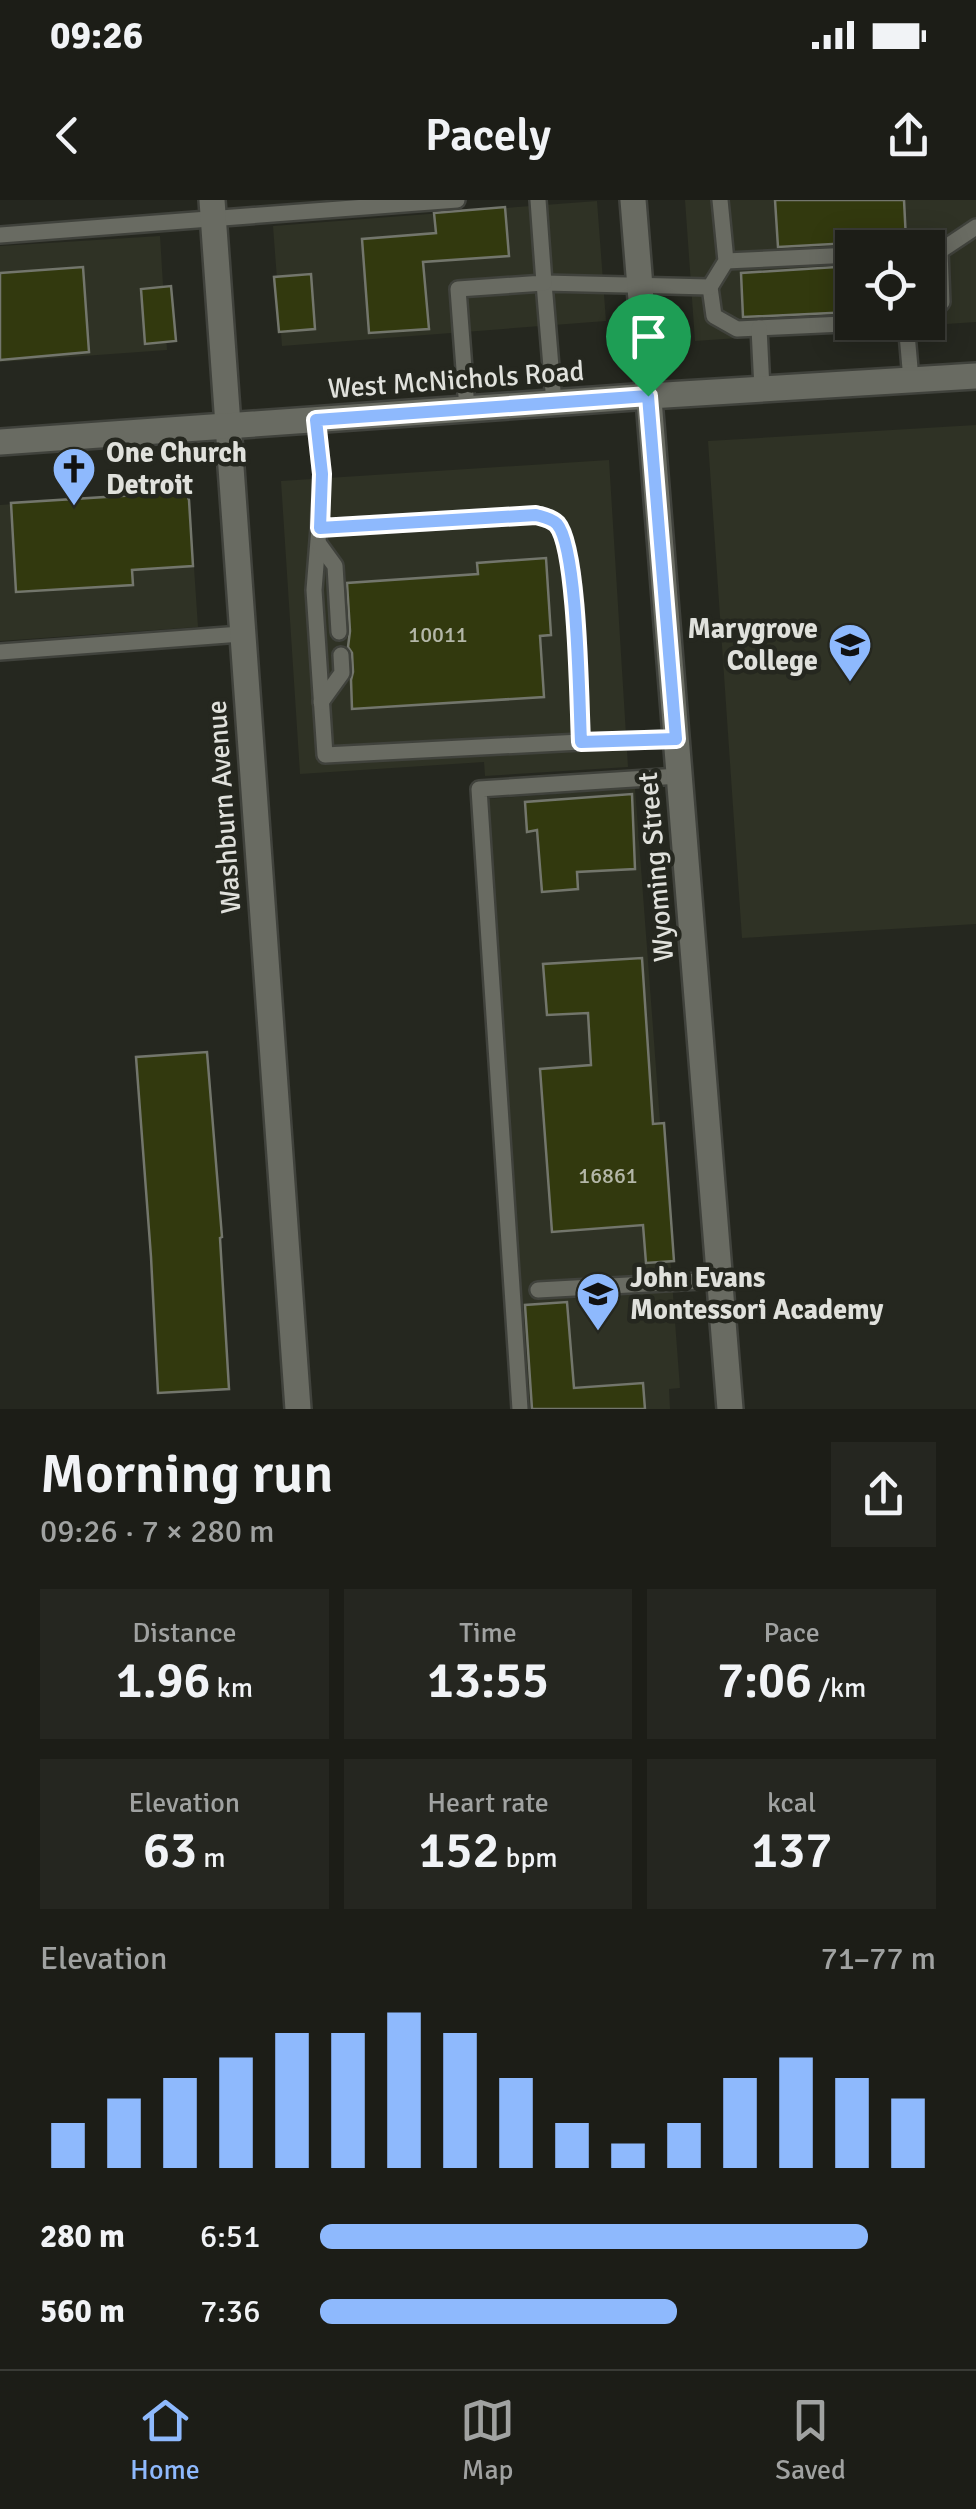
<!DOCTYPE html>
<html lang="en">
<head>
<meta charset="utf-8">
<style>
	:root { --surface:#1c1d17; --page:#252620; --text:#f1f3f6; --muted:#a0a2a1; --line:#3a3b36; --accent:#8eb9fd }
	body { margin:0; font-family:Signika,sans-serif; background:var(--page); color:var(--text); height:100vh; display:flex; flex-direction:column; font-size:38px; white-space:nowrap }
	* { box-sizing:border-box; margin:0 }
	p { font-size:32px; color:var(--muted) }
	.icon { flex:none; width:55px; height:55px; fill:none; stroke:currentColor; stroke-width:2; stroke-linecap:round; stroke-linejoin:round }
	.map { position:relative; height:1209px; overflow:hidden }
	.panel { display:flex; flex-direction:column; background:var(--surface); flex:1 }
	.panel>* { flex:none }
	.buttons { position:absolute; left:835px; top:30px; display:grid; gap:20px }
	.buttons a { display:grid; place-items:center; width:110px; height:110px; border-radius:0px; background:var(--surface); box-shadow:0 5px 25px #0003,0 0 0 2px var(--line); font-size:50px }
	.pin { position:absolute; display:grid; place-items:center; width:85px; height:85px; color:#fff; margin:-102px -42px; border-radius:50% 50% 50% 0; rotate:-45deg; box-shadow:0 0 10px #0007 }
	.pin .icon { rotate:45deg }
	.round { display:grid; place-items:center; flex:none; width:105px; height:105px; border-radius:0px; background:var(--page) }
	.headline { display:flex; align-items:center; justify-content:space-between; height:170px; padding:0 40px }
	h1 { font-size:55px; font-weight:600; line-height:75px }
	.metrics { display:grid; grid-template-columns:repeat(3,1fr); gap:15px; height:170px; padding:10px 40px }
	.metrics div { display:grid; align-content:center; border-radius:0px; background:var(--page); text-align:center }
	.metrics b { font-size:50px; font-weight:600 }
	.metrics small { font-size:28px; font-weight:400 }
	.metrics p { font-size:28px }
	.chart { height:280px; padding:20px 40px }
	.chart p { display:flex; justify-content:space-between }
	.chart svg { width:100%; height:180px; margin-top:10px; stroke:var(--accent); stroke-width:6 }
	ul { padding:0 40px; list-style:none; font-size:32px }
	li { display:grid; grid-template-columns:160px 120px 1fr; align-items:center; height:75px }
	li i { height:25px; border-radius:12px; background:var(--accent) }
	.status { display:flex; justify-content:space-between; align-items:center; height:70px; padding:0 50px; background:var(--surface); direction:ltr }
	.status svg { height:28px; fill:currentColor }
	header { display:flex; justify-content:space-between; align-items:center; height:130px; padding:0 40px; background:var(--surface); font-size:45px; font-weight:600 }
	.dock { display:flex; justify-content:space-around; align-items:center; height:140px; border-top:2px solid var(--line); background:var(--surface); font-size:28px; color:var(--muted) }
	.dock a { display:grid; justify-items:center; gap:5px }
	.dock .active { color:var(--accent) }
	.map>svg:first-child { display:block }
	.built { fill:#2f3225; fill-rule:evenodd }
	.building { fill:#32390e; stroke:#73766c; stroke-width:2.5 }
	.lines { fill:none; stroke-linecap:round; stroke-linejoin:round }
	.lane-casing { stroke:#40423c; stroke-width:20 }
	.street-casing { stroke:#40423c; stroke-width:30 }
	.secondary-casing { stroke:#40423c; stroke-width:30 }
	.lane { stroke:#696b62; stroke-width:15 }
	.street { stroke:#696b62; stroke-width:25 }
	.secondary { stroke:#696b62; stroke-width:25 }
	.route-casing { stroke:#fff; stroke-width:20 }
	.route { stroke:#8eb9fd; stroke-width:12 }
	.labels { text-anchor:middle; dominant-baseline:central; stroke-width:9; stroke-linejoin:round; paint-order:stroke }
	.number-label { font-size:22px; fill:#b4b7a8 }
	.street-label { font-size:28px; fill:#e0e1dc; stroke:#25271f }
	.poi-label { font-size:28px; font-weight:bold; fill:#e0e1dc; stroke:#25271f; text-anchor:start }
</style>
</head>
<body>
<div class="status"><b>09:26</b><svg viewBox="0 0 49 12"><path d="M0 12V9h3v3zM5 12V6h3v6zM10 12V3h3v9zM15 12V0h3v12zM26 1h20v11H26zM47 4h2v5h-2z"/></svg></div>
<header><svg class="icon" aria-label="back" viewBox="0 0 24 24"><path d="M15 5l-7 7 7 7"/></svg>Pacely<svg class="icon" aria-label="share" viewBox="0 0 24 24"><path d="M12 15V3M7 8l5-5 5 5M5 13v7h14v-7"/></svg></header>
<div class="map">
<svg width="976" height="1209" viewBox="0 0 976 1209">
	<rect width="100%" height="100%" fill="#25271f"/>
	<g class="built">
		<path d="M 685,0 L 976,0 L 976,122 L 695,141 ZM 852,48 L 928,48 L 928,122 L 852,122 Z"/>
		<polygon points="597,1 606,121 282,146 273,26"/>
		<polygon points="160,36 167,150 0,162 0,46"/>
		<polygon points="976,225 976,724 742,738 708,241"/>
		<polygon points="609,260 628,567 485,576 484,562 300,574 281,281"/>
		<polygon points="189,292 198,427 0,441 0,305"/>
		<polygon points="635,588 680,1188 669,1189 670,1209 527,1209 516,1076 496,703 487,599"/>
	</g>
	<g class="building">
		<polygon points="775,0 904,0 906,40 778,47"/>
		<polygon points="505,7 509,56 423,62 429,129 369,133 362,39 436,33 434,13"/>
		<polygon points="852,66 852,112 743,117 741,73"/>
		<polygon points="83,67 89,152 0,160 0,73"/>
		<polygon points="311,74 315,129 279,132 274,77"/>
		<polygon points="171,86 176,141 145,144 141,89"/>
		<polygon points="178,290 187,295 189,300 193,366 132,370 133,385 16,392 11,303 136,295 136,292"/>
		<polygon points="546,358 551,435 540,436 544,497 352,509 351,480 353,472 352,453 348,447 350,431 347,383 478,374 477,363"/>
		<polygon points="632,594 635,669 577,672 578,689 542,692 537,630 527,632 525,602"/>
		<polygon points="642,758 653,924 664,923 674,1061 646,1063 643,1025 552,1032 540,869 591,865 588,813 547,815 543,764"/>
		<polygon points="207,852 222,1037 220,1038 229,1189 158,1193 151,1057 136,857"/>
		<polygon points="567,1102 574,1188 643,1183 645,1209 532,1209 525,1105"/>
	</g>
	<g class="lines">
		<defs>
			<g id="lane">
				<polyline points="0,35 457,0"/>
				<polyline points="940,51 976,27"/>
				<polyline points="928,52 940,51 942,102 928,119"/>
				<polyline points="726,61 852,55"/>
				<polyline points="710,87 714,116 737,129 887,122"/>
				<polyline points="906,122 911,180"/>
				<polyline points="759,128 762,189"/>
				<polyline points="554,203 544,83 710,87 726,61 720,0"/>
				<polyline points="467,209 458,89 544,83 538,0"/>
				<path d="M 316,220 L 322,274 L 319,328 L 536,315 C 543,317 551,318 557,324 C 579,349 579,503 581,542 L 676,539"/>
				<polyline points="319,328 314,390 325,555 581,542"/>
				<polyline points="319,344 335,366 339,432"/>
				<polyline points="0,452 241,434"/>
				<polyline points="321,502 342,473 341,455"/>
				<polyline points="538,1090 719,1080"/>
				<polyline points="520,1209 479,589 679,576"/>
			</g>
			<polyline id="street" points="212,0 298,1209"/>
			<g id="secondary">
				<polyline points="633,0 730,1209"/>
				<polyline points="0,242 649,196 976,176"/>
			</g>
		</defs>
		<use href="#lane" class="lane-casing"/>
		<use href="#street" class="street-casing"/>
		<use href="#secondary" class="secondary-casing"/>
		<use href="#lane" class="lane"/>
		<use href="#street" class="street"/>
		<use href="#secondary" class="secondary"/>
	</g>
	<g class="lines">
		<defs>
			<path id="route" d="M 648,196 L 676,539 L 581,542 C 579,504 578,348 557,324 C 551,318 543,317 536,315 L 320,328 L 322,274 L 316,220 Z"/>
		</defs>
		<use href="#route" class="route-casing"/>
		<use href="#route" class="route"/>
	</g>
	<defs>
		<symbol id="church-pin" viewBox="-11 -11 22 30"><path d="M0 17L-7.5 6A9.5 9.5 0 1 1 7.5 6Z" fill="#8eb9fd" stroke="#25271f"/><path d="M-1.2-6h2.4v3.5h3.3v2.4h-3.3V6h-2.4V-.1h-3.3v-2.4h3.3Z" fill="#111"/></symbol>
		<symbol id="university-pin" viewBox="-11 -11 22 30"><path d="M0 17L-7.5 6A9.5 9.5 0 1 1 7.5 6Z" fill="#8eb9fd" stroke="#25271f"/><path d="M0-5L7-2L0 1L-7-2ZM-4 1L0 2.5L4 1V4Q0 6-4 4Z" fill="#111"/></symbol>
		<symbol id="school-pin" viewBox="-11 -11 22 30"><path d="M0 17L-7.5 6A9.5 9.5 0 1 1 7.5 6Z" fill="#8eb9fd" stroke="#25271f"/><path d="M0-5L7-2L0 1L-7-2ZM-4 1L0 2.5L4 1V4Q0 6-4 4Z" fill="#111"/></symbol>
	</defs>
	<g fill-rule="evenodd">
		<use href="#church-pin" x="49" y="244" width="50" height="68"/>
		<use href="#university-pin" x="825" y="420" width="50" height="68"/>
		<use href="#school-pin" x="573" y="1069" width="50" height="68"/>
	</g>
	<g class="labels">
		<g class="number-label">
			<text x="438" y="434">10011</text>
			<text x="608" y="975">16861</text>
		</g>
		<g class="street-label">
			<text transform="translate(456 180) rotate(-4)">West McNichols Road</text>
			<text transform="translate(224 607) rotate(-94)">Washburn Avenue</text>
			<text transform="translate(656 667) rotate(-95)">Wyoming Street</text>
		</g>
		<g class="poi-label">
			<text x="106" y="253">One Church<tspan x="106" dy="32">Detroit</tspan></text>
			<text x="818" y="429" text-anchor="end">Marygrove<tspan x="818" dy="32">College</tspan></text>
			<text x="630" y="1078">John Evans<tspan x="630" dy="32">Montessori Academy</tspan></text>
		</g>
	</g>
</svg>
<div class="buttons">
<a><svg class="icon" aria-label="locate" viewBox="0 0 24 24"><circle cx="12" cy="12" r="6"/><path d="M12 2v4M12 18v4M2 12h4M18 12h4"/></svg></a>
</div>
<div class="pin" style="left:648px;top:196px;background:#1e9e55"><svg class="icon" aria-label="arrive" viewBox="0 0 24 24"><path d="M6 21V4h12l-3 4 3 4H6"/></svg></div>
</div>
<section class="panel">
<div class="headline"><div><h1>Morning run</h1><p>09:26 · 7 × 280 m</p></div><a class="round"><svg class="icon" aria-label="share" viewBox="0 0 24 24"><path d="M12 15V3M7 8l5-5 5 5M5 13v7h14v-7"/></svg></a></div>
<div class="metrics">
<div><p>Distance</p><b>1.96<small> km</small></b></div>
<div><p>Time</p><b>13:55</b></div>
<div><p>Pace</p><b>7:06<small> /km</small></b></div>
</div>
<div class="metrics">
<div><p>Elevation</p><b>63<small> m</small></b></div>
<div><p>Heart rate</p><b>152<small> bpm</small></b></div>
<div><p>kcal</p><b>137</b></div>
</div>
<div class="chart"><p><span>Elevation</span>71–77 m</p>
<svg viewBox="0 0 160 44" preserveAspectRatio="none"><path d="M5 44V33M15 44V27M25 44V22M35 44V17M45 44V11M55 44V11M65 44V6M75 44V11M85 44V22M95 44V33M105 44V38M115 44V33M125 44V22M135 44V17M145 44V22M155 44V27"/></svg>
</div>
<ul>
<li><b>280 m</b>6:51<i style="width:89%"></i></li>
<li><b>560 m</b>7:36<i style="width:58%"></i></li>
</ul>
</section>
<nav class="dock">
<a class="active"><svg class="icon" aria-label="home" viewBox="0 0 24 24"><path d="M3 11l9-7 9 7M6 9v11h12V9"/></svg>Home</a>
<a><svg class="icon" aria-label="map" viewBox="0 0 24 24"><path d="M3 6l6-2 6 2 6-2v14l-6 2-6-2-6 2zM9 4v14M15 6v14"/></svg>Map</a>
<a><svg class="icon" aria-label="saved" viewBox="0 0 24 24"><path d="M7 4h10v16l-5-4-5 4z"/></svg>Saved</a>
</nav>
</body>
</html>
